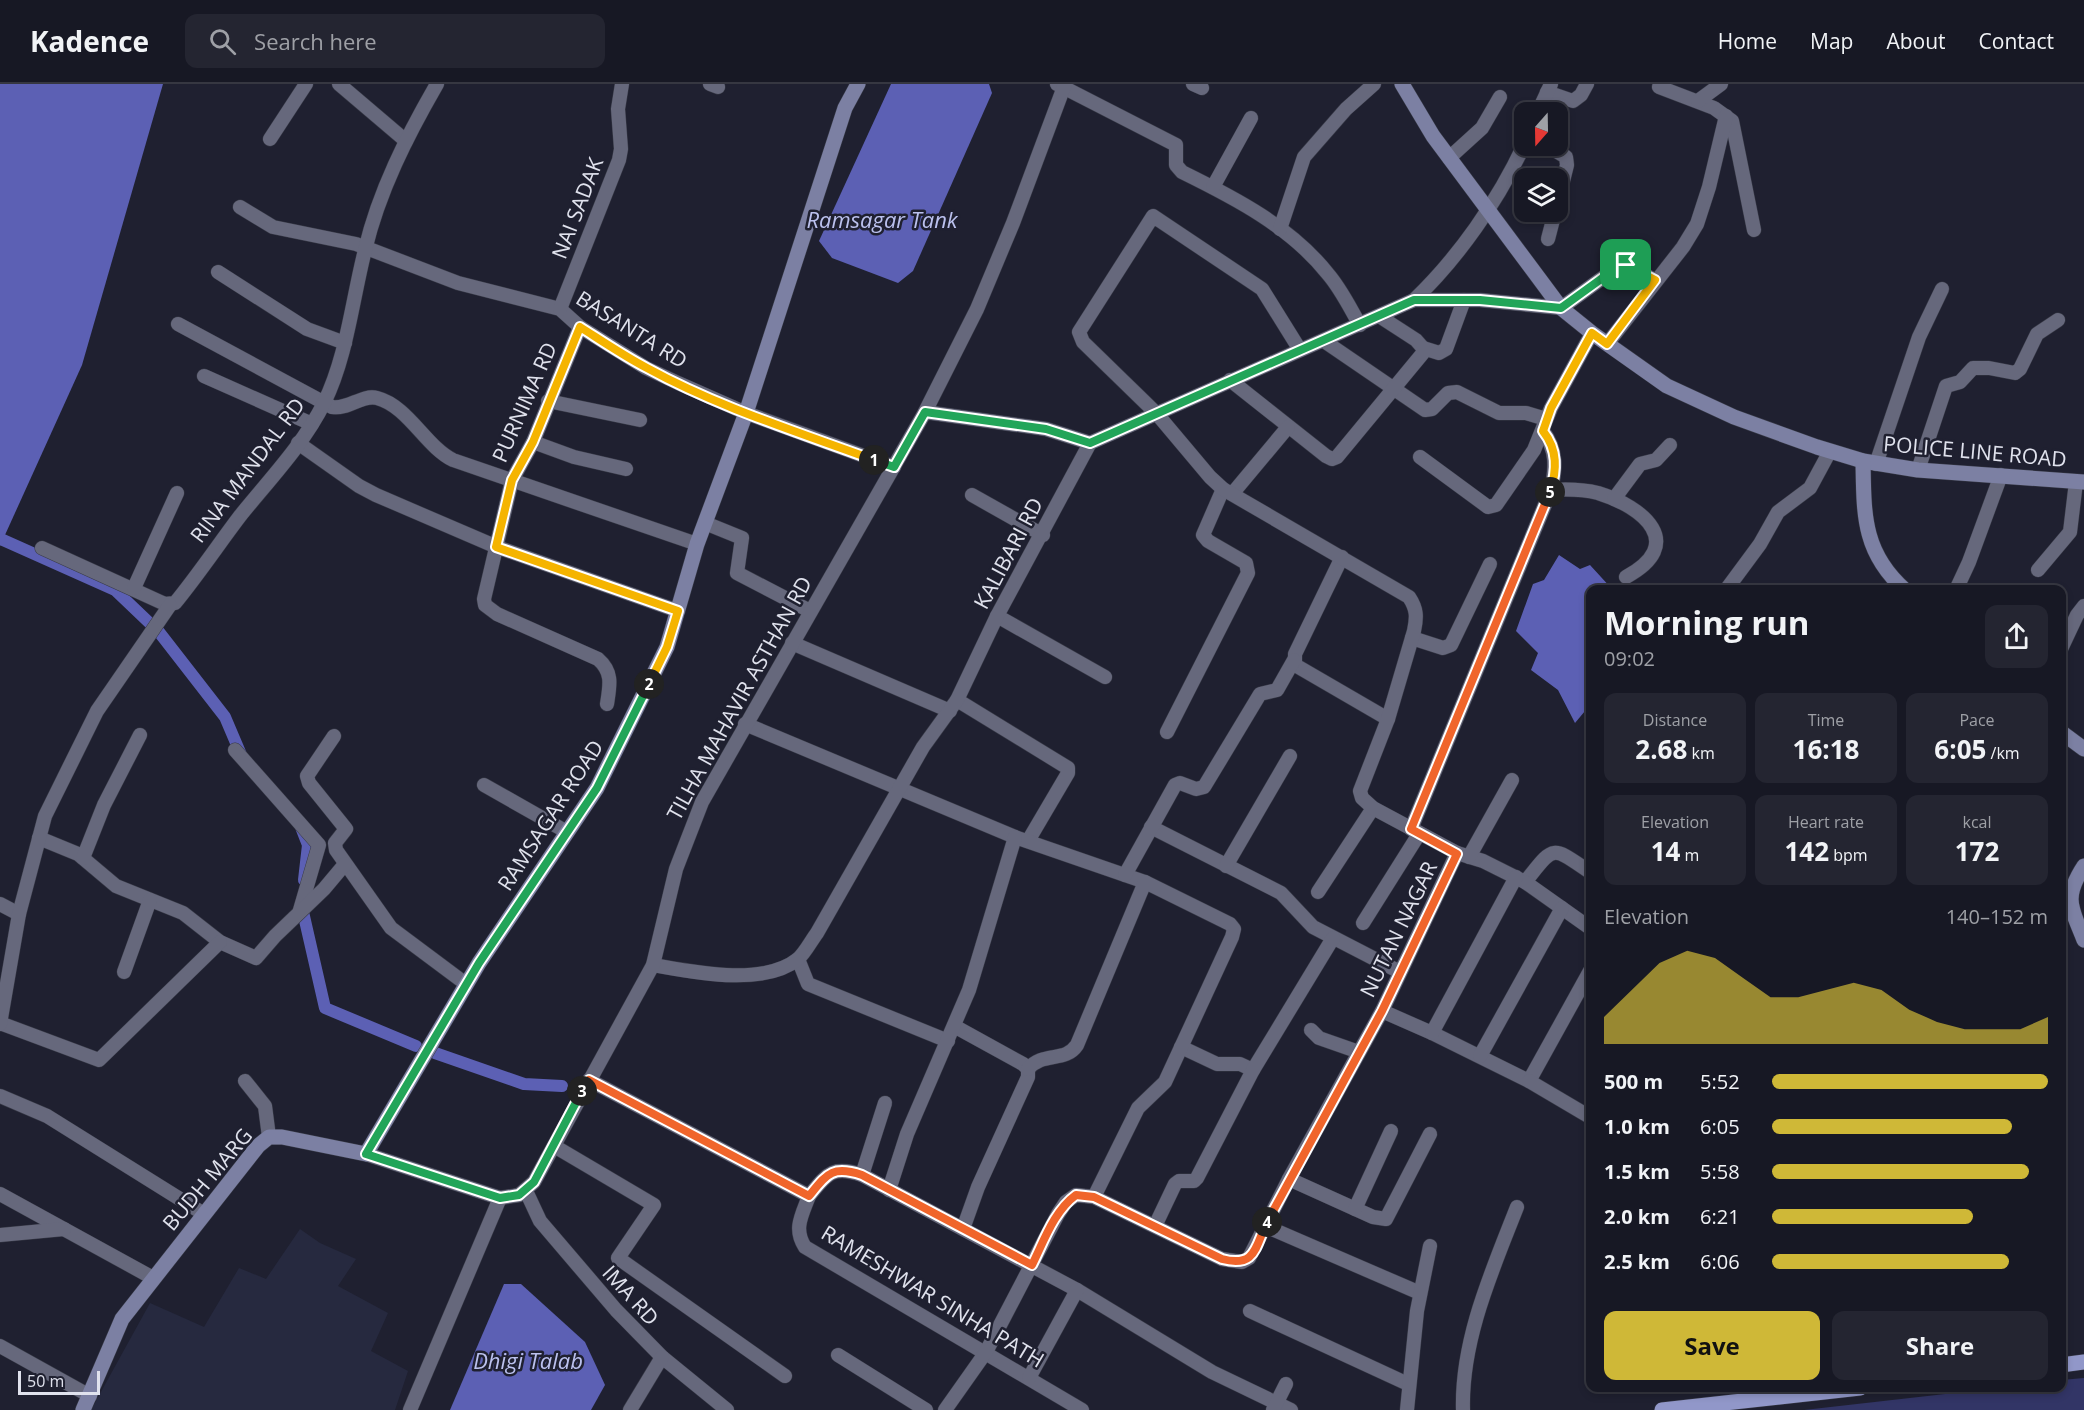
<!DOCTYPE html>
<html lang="en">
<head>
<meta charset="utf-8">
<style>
	:root { --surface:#171824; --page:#242531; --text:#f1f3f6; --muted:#9ea0a6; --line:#363741; --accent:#cfb837 }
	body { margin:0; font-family:"Open Sans",sans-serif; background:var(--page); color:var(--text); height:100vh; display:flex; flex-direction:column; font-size:22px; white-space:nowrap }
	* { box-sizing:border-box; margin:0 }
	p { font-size:20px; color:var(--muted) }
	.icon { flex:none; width:33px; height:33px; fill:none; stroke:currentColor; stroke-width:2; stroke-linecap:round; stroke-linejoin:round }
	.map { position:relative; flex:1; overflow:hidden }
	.side { position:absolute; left:1586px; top:501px; width:480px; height:807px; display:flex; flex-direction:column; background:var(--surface); border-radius:12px; box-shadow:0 3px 9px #0003,0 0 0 2px var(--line) }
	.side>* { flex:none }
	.needle { width:39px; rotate:200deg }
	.controls { position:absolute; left:1514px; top:18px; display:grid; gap:12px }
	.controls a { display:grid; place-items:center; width:54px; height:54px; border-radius:12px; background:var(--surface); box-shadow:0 3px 9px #0003,0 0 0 2px var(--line); font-size:30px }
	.scale { position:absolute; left:18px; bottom:15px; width:82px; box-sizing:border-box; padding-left:6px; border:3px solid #e0e2ed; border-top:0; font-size:16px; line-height:21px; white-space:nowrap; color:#e0e2ed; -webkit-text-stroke:4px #1f2030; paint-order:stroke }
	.pin { position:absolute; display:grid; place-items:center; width:51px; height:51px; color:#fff; margin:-26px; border-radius:12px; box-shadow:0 3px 9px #0006 }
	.km { position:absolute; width:30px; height:30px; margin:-15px; border-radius:50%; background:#222; color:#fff; font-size:16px; line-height:30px; text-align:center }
	.round { display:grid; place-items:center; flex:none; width:63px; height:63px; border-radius:12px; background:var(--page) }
	.head { display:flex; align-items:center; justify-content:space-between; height:102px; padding:0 18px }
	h1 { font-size:33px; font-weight:700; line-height:45px }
	.metrics { display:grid; grid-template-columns:repeat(3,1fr); gap:9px; height:102px; padding:6px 18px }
	.metrics div { display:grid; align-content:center; border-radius:12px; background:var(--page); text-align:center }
	.metrics b { font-size:26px; font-weight:700 }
	.metrics small { font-size:16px; font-weight:400 }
	.metrics p { font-size:16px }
	.chart { height:168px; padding:12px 18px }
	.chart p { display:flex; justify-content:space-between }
	.chart svg { width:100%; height:108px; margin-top:6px; fill:var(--accent); opacity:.7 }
	.button { display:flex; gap:12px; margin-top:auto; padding:12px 18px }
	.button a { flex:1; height:69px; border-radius:12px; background:var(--accent); color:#111; font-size:24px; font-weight:700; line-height:69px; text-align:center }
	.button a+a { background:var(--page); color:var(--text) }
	ul { padding:0 18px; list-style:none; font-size:20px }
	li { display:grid; grid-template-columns:96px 72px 1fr; align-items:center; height:45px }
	li i { height:15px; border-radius:8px; background:var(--accent) }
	header { display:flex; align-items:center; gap:36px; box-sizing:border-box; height:84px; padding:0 30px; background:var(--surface); border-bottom:2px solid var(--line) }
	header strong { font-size:28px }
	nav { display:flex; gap:33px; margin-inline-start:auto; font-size:21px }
	.search { width:420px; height:54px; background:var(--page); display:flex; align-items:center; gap:15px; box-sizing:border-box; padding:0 21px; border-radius:12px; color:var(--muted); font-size:22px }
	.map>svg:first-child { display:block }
	.built { fill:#26293f }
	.green { fill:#323566 }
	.water { fill:#5c60b4 }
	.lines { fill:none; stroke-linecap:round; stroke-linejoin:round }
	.canal { stroke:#5c60b4; stroke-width:12 }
	.street-casing { stroke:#383a47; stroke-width:15 }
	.secondary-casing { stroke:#383a47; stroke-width:16 }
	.primary-casing { stroke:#383a47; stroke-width:16 }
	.street { stroke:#66687c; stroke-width:14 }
	.secondary { stroke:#7c80a3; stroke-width:15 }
	.primary { stroke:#9197c9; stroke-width:15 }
	.split-1-casing { stroke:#fff; stroke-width:12 }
	.split-2-casing { stroke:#fff; stroke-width:12 }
	.split-3-casing { stroke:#fff; stroke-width:12 }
	.split-4-casing { stroke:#fff; stroke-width:12 }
	.split-5-casing { stroke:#fff; stroke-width:12 }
	.split-6-casing { stroke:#fff; stroke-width:12 }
	.split-1 { stroke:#22a559; stroke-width:8 }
	.split-2 { stroke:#f5b400; stroke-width:8 }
	.split-3 { stroke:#22a559; stroke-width:8 }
	.split-4 { stroke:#f0652b; stroke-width:8 }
	.split-5 { stroke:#f0652b; stroke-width:8 }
	.split-6 { stroke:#f5b400; stroke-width:8 }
	.labels { text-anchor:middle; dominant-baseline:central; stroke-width:5; stroke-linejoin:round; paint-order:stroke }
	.street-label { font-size:21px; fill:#e0e2ed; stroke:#1f2030 }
	.water-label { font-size:22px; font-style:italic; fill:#bbc1ee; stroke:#1f2030 }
</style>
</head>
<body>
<header>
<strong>Kadence</strong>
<div class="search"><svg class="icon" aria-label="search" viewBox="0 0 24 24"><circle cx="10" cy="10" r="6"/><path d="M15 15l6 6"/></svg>Search here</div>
<nav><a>Home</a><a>Map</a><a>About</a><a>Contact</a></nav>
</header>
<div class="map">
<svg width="2084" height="1326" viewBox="0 0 2084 1326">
	<rect width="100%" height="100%" fill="#1f2030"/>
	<polygon class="built" points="300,1145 320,1159 356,1175 338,1202 388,1229 371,1267 408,1287 395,1326 91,1326 150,1219 204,1243 239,1184 266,1195"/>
	<polygon class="green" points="2084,1294 2084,1326 1804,1326 1998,1304 2061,1304 2061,1296"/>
	<g class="water">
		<polygon points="0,0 163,0 82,281 0,462"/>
		<polygon points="891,0 989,0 992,9 913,187 898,199 832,174 819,157"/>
		<polygon points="1559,471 1580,485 1590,481 1612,505 1590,506 1590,621 1575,639 1558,606 1531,586 1538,569 1516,547 1533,500 1544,496"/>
		<polygon points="504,1200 521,1200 585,1258 605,1301 591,1326 450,1326"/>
	</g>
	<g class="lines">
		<g class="canal">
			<polyline points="3,456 115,506 159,548 225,633 242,673"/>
			<polyline points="301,743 308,761 304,796"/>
			<polyline points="301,819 325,924 416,962"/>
			<polyline points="435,969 524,1000 562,1002"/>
		</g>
		<defs>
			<g id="street">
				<polyline points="339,0 406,57"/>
				<polyline points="710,0 718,3"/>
				<path d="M 1057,0 L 1176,61 L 1176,81 L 1182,88 C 1235,114 1291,143 1328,190 C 1341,205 1350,224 1360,241"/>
				<polyline points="1193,0 1202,4"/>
				<polyline points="1659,3 1714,24 1732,37 1754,146"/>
				<polyline points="1547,8 1573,17 1581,11 1587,0"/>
				<polyline points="1698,17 1721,0"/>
				<polyline points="1538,28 1551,0"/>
				<polyline points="270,55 306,0"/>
				<polyline points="1548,62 1566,73 1567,81 1557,121"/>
				<polyline points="1449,74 1482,44 1500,13"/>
				<polyline points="1213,103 1251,34"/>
				<polyline points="240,123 273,143 356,160 458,199 560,225 580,243 646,284 678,299 746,329 894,383"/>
				<polyline points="1280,145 1304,73 1346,25 1374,0"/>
				<polyline points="1548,155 1555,128"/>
				<polyline points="218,188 307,245 345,259"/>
				<polyline points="1414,216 1480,216 1561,224 1619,182 1633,183 1655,197"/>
				<polyline points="560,225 619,76 621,65 618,25 622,0"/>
				<path d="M 178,240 L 332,323 C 348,326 362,310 377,314 C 408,322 426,363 453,376 L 697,460"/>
				<path d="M 580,243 L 533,358 L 512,396 L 484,515 L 485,521 L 497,530 L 598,575 C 613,588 610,601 607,620"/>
				<polyline points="1324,257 1425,326 1432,325 1448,309 1457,308 1499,329 1526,329 1546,335"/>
				<polyline points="1607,260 1683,163 1697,140 1709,103 1726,32"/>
				<polyline points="1423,264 1439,269 1446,265 1464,216"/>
				<polyline points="204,292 312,340"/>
				<polyline points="1230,296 1326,372 1332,375 1337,373 1423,269 1423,264 1416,256 1379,232"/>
				<polyline points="548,317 640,336"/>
				<polyline points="925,328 1046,345 1090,359"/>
				<polyline points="533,358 574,373 626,385"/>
				<polyline points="298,359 359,402 376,411 497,463 678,527"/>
				<polyline points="1420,373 1488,423 1496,421 1534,366 1551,324 1592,249"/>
				<polyline points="1876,380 1919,253 1942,205"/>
				<polyline points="1918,386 1946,302 1960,298 1973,284 1989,284 2015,289 2020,285 2037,250 2058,236"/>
				<path d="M 1551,406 C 1567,405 1582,405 1598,409 C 1644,423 1687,460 1626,493"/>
				<polyline points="1232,410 1288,343"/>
				<polyline points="972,411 1043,451"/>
				<polyline points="1614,415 1640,380 1656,376 1670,361"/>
				<polyline points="705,439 742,454 737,489 810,527"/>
				<path d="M 42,464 L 165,520 L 175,519 C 198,491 218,461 240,432 C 269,396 303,361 324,319 C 347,272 352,217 365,166 C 379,107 407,52 437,0"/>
				<polyline points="1342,473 1295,570 1295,581 1388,635"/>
				<polyline points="2038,486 2070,448 2076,398"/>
				<polyline points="134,504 177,409"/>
				<polyline points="1726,506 1760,460 1778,428 1810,404 1830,367"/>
				<polyline points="1956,506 1969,478 2001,391"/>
				<polyline points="997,532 1105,593"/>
				<polyline points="1412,554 1443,564 1451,561 1490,480"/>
				<polyline points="792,559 950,627"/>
				<polyline points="2061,565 2077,531 2084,522"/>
				<polyline points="957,616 1068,684 1068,689 1028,757"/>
				<polyline points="745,640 1015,753 1145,798"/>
				<polyline points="1167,648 1248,489 1246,479 1208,457 1203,451 1223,405"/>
				<polyline points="334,652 307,692 309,699 346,745 335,759 336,766 391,844 466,900"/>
				<polyline points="235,666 319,761 300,826"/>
				<polyline points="484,701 567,748"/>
				<polyline points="1151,743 1281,809 1313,843 1400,888"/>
				<path d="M 1411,745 L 1551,406 C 1556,384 1557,366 1543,347"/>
				<polyline points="39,754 78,770 116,802 183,829 220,858 256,874 275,852 324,805 345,780"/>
				<path d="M 1457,769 L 1483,777 L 1525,798 C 1555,761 1550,761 1590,788"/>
				<polyline points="1469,773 1512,696"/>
				<polyline points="83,774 104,721 140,651"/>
				<polyline points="1226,782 1290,672"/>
				<polyline points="1125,791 1175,701 1180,699 1196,705 1204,703 1260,610 1277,606 1294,576"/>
				<polyline points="1525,798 1590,844"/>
				<polyline points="1318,808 1373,724"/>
				<polyline points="0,820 19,830"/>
				<polyline points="2061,832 2070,824"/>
				<polyline points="1363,839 1419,750"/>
				<polyline points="798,875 808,900 948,957"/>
				<path d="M 653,881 C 693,888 763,903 798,875 C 805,869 811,857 817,849 L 923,663 L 957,616 L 997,532 L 1090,359 L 1414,216 C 1458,174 1498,117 1524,61"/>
				<polyline points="124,888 150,816"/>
				<polyline points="1382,927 1432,949 1529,997 1590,887"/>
				<polyline points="0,939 99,976 220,858"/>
				<polyline points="0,940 19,830 45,732 97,627 170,521"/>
				<polyline points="954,942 1023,980 1028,985 1028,993 978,1103 963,1145"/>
				<polyline points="1311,946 1319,954 1359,968"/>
				<polyline points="1432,949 1516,793"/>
				<polyline points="1181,963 1217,980 1240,980 1253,986"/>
				<polyline points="1480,972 1562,824"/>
				<path d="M 1028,985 C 1043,967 1065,979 1077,961 L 1145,798 L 1230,840 L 1234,845 L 1232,853 L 1165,998 L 1138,1024 L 1094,1113"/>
				<path d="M 589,996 L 809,1112 C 802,1131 793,1145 805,1163 L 1082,1326"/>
				<polyline points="245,997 265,1022 269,1053"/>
				<polyline points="1529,997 1590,1033"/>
				<polyline points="0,1012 47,1032 204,1130"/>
				<polyline points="554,1062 654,1121 618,1174 785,1292"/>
				<polyline points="366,1070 500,1114 519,1111 534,1098 653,881 676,785 702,718 925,328 977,225 1013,139 1065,0"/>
				<polyline points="862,1091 885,1019"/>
				<polyline points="1289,1095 1373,1133 1386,1135 1430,1050"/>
				<polyline points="889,1106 907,1050 969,906 1015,753"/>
				<polyline points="526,1107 540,1137 616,1226 662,1273 727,1326"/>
				<polyline points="0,1110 153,1194"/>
				<path d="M 809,1112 C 827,1090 832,1081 862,1091 L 1077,1206 L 1212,1288 L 1291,1326"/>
				<polyline points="1355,1125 1391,1047"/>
				<polyline points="1155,1142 1175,1100 1179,1097 1194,1097 1197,1094 1253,986 1333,854"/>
				<polyline points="1265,1142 1420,1209"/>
				<polyline points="0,1151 64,1145"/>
				<polyline points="1250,1227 1408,1300"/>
				<polyline points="0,1262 90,1312"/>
				<polyline points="838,1271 926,1326"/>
				<polyline points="1029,1294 1077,1206"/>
				<polyline points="410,1326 500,1114"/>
				<polyline points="630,1326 662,1273"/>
				<path d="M 945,1326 L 986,1268 L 1058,1130 L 1066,1118 L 1076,1111 L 1094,1113 L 1222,1175 L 1242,1178 L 1249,1174 L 1289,1095 L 1382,927 L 1457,769 L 1373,724 L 1362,714 L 1360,707 L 1388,635 L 1414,547 C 1417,533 1417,525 1409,513 L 1223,405 L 1210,393 L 1157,330 L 1083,258 L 1079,248 L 1153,132 L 1262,205 L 1300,266"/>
				<polyline points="1273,1326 1286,1300"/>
				<polyline points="1407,1326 1417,1227 1430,1162"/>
				<path d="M 1463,1326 C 1461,1256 1492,1187 1517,1123"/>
			</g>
			<g id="secondary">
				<polyline points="1402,0 1433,52 1561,224 1592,249 1667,302 1734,333 1817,363 1863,377 1918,386 2084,398"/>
				<path d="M 1863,377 C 1864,429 1862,468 1905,506"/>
				<polyline points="2061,648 2084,665"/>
				<path d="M 2084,782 C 2063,814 2071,823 2084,856"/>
				<polyline points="83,1326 122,1235 258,1062 269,1053 282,1053 366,1070 479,879 597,704 667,563 697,460 746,329 845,24 858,0"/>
			</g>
			<g id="primary">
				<polyline points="2061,1281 2084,1278"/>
				<polyline points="1662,1326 1860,1304"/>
			</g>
		</defs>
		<use href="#street" class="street-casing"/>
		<use href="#secondary" class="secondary-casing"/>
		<use href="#primary" class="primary-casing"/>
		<use href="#street" class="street"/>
		<use href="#secondary" class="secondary"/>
		<use href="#primary" class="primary"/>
	</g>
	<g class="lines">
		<defs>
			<polyline id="split-1" points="874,376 894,383 925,328 1046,345 1090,359 1414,216 1480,216 1561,224 1619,182 1626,181"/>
			<path id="split-2" d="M 649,600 L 667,563 L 678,527 L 496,463 L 512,396 L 533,358 L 580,243 C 602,257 624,272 647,284 C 718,323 798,348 874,376"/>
			<polyline id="split-3" points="582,1007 534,1098 519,1111 500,1114 366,1070 479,879 597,704 649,600"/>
			<path id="split-4" d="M 582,1007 L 589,996 L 809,1112 C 827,1090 832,1081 862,1091 L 1032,1181 C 1044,1157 1054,1127 1076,1111 L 1094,1113 L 1222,1175 C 1256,1184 1255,1163 1267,1138"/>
			<polyline id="split-5" points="1267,1138 1382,927 1457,770 1411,745 1550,408"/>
			<path id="split-6" d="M 1550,408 C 1557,386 1558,366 1543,347 L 1551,324 L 1592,249 L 1607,260 L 1655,196 L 1626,181"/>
		</defs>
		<use href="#split-1" class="split-1-casing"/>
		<use href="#split-2" class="split-2-casing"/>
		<use href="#split-3" class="split-3-casing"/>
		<use href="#split-4" class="split-4-casing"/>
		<use href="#split-5" class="split-5-casing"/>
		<use href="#split-6" class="split-6-casing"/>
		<use href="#split-1" class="split-1"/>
		<use href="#split-2" class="split-2"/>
		<use href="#split-3" class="split-3"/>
		<use href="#split-4" class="split-4"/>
		<use href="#split-5" class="split-5"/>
		<use href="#split-6" class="split-6"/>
	</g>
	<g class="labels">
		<g class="street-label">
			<text transform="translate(577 124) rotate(-69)">NAI SADAK</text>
			<text transform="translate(632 245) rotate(32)">BASANTA RD</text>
			<text transform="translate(524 318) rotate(-66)">PURNIMA RD</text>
			<text transform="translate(1975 367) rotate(5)">POLICE LINE ROAD</text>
			<text transform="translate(247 386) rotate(-53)">RINA MANDAL RD</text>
			<text transform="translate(1008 469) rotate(-62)">KALIBARI RD</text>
			<text transform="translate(739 614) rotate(-61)">TILHA MAHAVIR ASTHAN RD</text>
			<text transform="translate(550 731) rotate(-57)">RAMSAGAR ROAD</text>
			<text transform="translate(1398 845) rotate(-64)">NUTAN NAGAR</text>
			<text transform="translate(207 1095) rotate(-50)">BUDH MARG</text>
			<text transform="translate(631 1211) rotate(48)">IMA RD</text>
			<text transform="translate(933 1212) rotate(31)">RAMESHWAR SINHA PATH</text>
		</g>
		<g class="water-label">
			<text x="882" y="135">Ramsagar Tank</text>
			<text x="528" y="1276">Dhigi Talab</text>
		</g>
	</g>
</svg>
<div class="controls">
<a><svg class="needle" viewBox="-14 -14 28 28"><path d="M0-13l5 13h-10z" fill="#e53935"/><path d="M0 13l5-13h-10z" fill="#9ea0a6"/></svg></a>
<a><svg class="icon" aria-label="layers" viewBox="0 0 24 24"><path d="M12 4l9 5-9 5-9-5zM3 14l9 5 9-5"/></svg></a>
</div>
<div class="scale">50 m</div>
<div class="pin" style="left:1626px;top:181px;background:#1e9e55"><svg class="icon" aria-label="arrive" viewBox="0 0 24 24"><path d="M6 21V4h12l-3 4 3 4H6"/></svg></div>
<b class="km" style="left:874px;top:376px">1</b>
<b class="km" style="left:649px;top:600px">2</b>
<b class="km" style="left:582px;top:1007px">3</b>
<b class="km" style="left:1267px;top:1138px">4</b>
<b class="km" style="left:1550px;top:408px">5</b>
<section class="side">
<div class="head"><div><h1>Morning run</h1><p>09:02</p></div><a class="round"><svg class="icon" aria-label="share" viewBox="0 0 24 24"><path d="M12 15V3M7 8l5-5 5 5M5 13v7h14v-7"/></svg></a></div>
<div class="metrics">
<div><p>Distance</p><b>2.68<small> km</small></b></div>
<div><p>Time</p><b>16:18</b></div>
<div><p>Pace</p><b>6:05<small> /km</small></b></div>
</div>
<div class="metrics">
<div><p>Elevation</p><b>14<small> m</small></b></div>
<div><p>Heart rate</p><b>142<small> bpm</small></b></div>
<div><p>kcal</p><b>172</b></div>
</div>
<div class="chart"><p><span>Elevation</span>140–152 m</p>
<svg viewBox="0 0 160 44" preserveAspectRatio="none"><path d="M0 44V33L10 22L20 11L30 6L40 9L50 17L60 25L70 25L80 22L90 19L100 22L110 30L120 35L130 38L140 38L150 38L160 33V44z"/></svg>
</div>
<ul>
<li><b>500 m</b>5:52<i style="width:100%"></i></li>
<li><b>1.0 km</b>6:05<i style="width:87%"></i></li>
<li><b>1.5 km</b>5:58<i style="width:93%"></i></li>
<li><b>2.0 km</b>6:21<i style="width:73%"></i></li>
<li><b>2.5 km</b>6:06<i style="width:86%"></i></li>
</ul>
<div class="button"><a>Save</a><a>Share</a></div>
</section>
</div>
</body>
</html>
